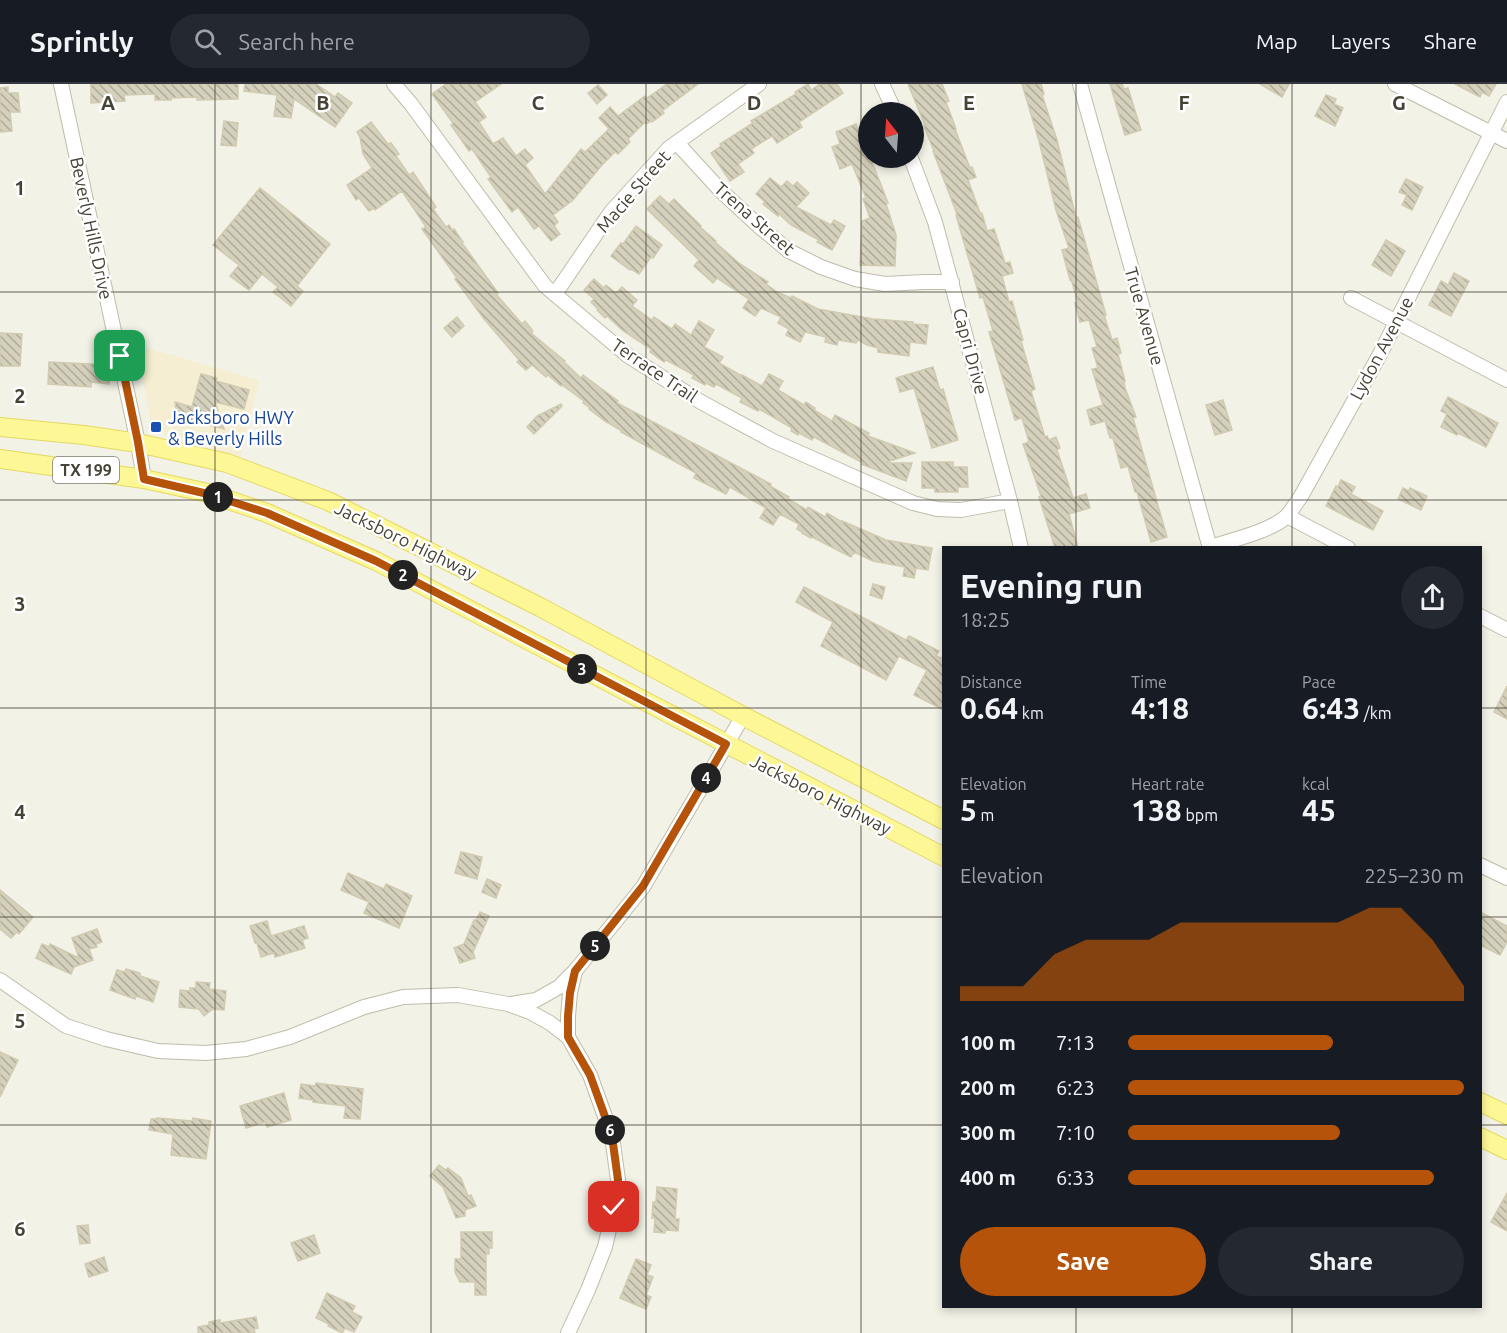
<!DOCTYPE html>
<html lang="en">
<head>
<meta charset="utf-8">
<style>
	:root { --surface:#171b24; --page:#242831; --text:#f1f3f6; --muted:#9ea1a6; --line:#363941; --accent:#b45309 }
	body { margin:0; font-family:Ubuntu,sans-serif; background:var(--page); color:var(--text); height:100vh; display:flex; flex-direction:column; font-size:22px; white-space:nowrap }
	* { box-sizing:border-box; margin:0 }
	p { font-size:20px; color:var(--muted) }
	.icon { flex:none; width:33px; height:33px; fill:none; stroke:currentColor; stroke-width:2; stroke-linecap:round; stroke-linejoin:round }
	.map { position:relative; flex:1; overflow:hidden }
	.drawer { position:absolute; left:942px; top:462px; width:540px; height:762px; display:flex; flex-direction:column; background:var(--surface); border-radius:0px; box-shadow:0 3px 9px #0003 }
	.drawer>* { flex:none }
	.needle { width:39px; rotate:343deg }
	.controls { position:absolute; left:858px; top:18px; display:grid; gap:12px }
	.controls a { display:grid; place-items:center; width:66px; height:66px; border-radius:50%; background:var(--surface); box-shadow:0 3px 9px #0003; font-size:30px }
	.pin { position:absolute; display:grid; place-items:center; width:51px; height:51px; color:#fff; margin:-26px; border-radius:12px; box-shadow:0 3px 9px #0006 }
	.km { position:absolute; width:30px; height:30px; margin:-15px; border-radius:50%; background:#222; color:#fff; font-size:16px; line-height:30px; text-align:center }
	.round { display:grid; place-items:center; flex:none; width:63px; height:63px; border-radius:32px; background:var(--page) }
	.head { display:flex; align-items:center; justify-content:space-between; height:102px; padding:0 18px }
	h1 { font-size:33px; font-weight:700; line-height:45px }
	.figures { display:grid; grid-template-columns:repeat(3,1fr); gap:9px; height:102px; padding:6px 18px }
	.figures div { display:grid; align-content:center }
	.figures b { font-size:30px; font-weight:700 }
	.figures small { font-size:16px; font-weight:400 }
	.figures p { font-size:16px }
	.chart { height:168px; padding:12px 18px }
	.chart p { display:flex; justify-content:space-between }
	.chart svg { width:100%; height:108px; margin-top:6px; fill:var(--accent); opacity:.7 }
	.cta { display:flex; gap:12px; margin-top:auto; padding:12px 18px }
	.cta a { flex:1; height:69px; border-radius:36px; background:var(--accent); color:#fff; font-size:24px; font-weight:700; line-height:69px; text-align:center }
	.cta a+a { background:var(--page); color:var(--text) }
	ul { padding:0 18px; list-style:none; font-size:20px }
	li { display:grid; grid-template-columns:96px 72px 1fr; align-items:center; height:45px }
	li i { height:15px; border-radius:8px; background:var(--accent) }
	header { display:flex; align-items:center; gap:36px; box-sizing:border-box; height:84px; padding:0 30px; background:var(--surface); border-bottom:2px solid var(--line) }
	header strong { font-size:28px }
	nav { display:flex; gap:33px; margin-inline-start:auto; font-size:21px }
	.search { width:420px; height:54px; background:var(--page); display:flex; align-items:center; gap:15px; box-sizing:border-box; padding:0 21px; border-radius:33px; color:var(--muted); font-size:22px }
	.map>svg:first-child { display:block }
	.commercial { fill:#f5eed2 }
	.building { fill:url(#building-back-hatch); stroke:#d0cab0; stroke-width:1.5 }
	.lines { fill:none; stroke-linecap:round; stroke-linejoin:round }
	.minor-casing { stroke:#bfbca9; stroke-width:16 }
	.major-casing { stroke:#e3d965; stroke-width:20 }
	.minor { stroke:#fff; stroke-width:14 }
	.major { stroke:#fdf796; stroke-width:18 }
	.route-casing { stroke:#fff; stroke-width:12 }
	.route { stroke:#b45309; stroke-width:8 }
	.grid { fill:none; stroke:#464336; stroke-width:1.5; stroke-opacity:0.55 }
	.transit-dot { fill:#1a4fb4; stroke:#fff; stroke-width:2 }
	.labels { text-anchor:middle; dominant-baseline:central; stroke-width:5; stroke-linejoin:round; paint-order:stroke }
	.shield { fill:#fff; stroke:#7e7b72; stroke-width:1.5 }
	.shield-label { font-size:16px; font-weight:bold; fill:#464336 }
	.street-label { font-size:18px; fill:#464336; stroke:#fff }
	.transit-label { font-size:18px; fill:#164399; stroke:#fff; text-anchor:start }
	.grid-label { font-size:20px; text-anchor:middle; font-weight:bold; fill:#464336; stroke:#fff; stroke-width:5; stroke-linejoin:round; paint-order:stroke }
</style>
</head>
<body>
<header>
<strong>Sprintly</strong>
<div class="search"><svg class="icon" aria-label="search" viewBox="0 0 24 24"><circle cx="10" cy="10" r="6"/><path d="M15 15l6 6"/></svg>Search here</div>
<nav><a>Map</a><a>Layers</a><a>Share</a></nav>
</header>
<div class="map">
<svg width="1507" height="1249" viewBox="0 0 1507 1249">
	<defs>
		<pattern id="building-back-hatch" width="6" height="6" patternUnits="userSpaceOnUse" patternTransform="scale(1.5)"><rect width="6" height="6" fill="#d5d1bc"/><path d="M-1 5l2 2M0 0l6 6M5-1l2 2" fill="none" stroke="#afab9a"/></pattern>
	</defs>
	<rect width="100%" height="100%" fill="#f3f2e7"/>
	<polygon class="commercial" points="137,261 259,296 240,374 152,346"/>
	<g class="building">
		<polygon points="91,0 238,0 238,15 197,16 197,13 171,14 171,16 155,16 155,10 124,11 125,17 91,19"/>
		<polygon points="245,0 316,0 335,13 338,9 352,19 335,43 294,15 291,34 274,32 277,11 244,7"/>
		<polygon points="446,0 501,0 475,18 486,33 479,38 493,60 503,54 516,72 525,65 533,74 525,81 545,110 581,65 585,68 609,45 599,34 610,23 618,32 645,12 647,14 667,0 698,0 662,27 664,29 652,38 651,37 646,40 645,38 628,55 630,58 618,70 615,68 602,81 573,116 553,131 558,138 554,142 560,150 551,157 539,142 534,145 518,123 512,128 488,95 491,93 472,65 469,67 451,41 453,39 432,10"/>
		<polygon points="808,0 811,6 820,0 837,0 843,9 799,38 802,43 788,52 777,59 772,52 751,65 754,69 738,80 744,88 730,97 711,69 721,62 720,60 753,39 751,37 796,10 795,8"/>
		<polygon points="908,0 942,0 949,17 946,18 956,45 955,45 970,84 972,83 976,93 968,96 980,129 982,129 987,147 994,145 1005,179 1010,178 1013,189 1002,192 1009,218 1012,217 1023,256 1021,257 1035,305 1031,307 1045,353 1047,352 1049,356 1056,353 1060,364 1057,366 1073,414 1086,410 1090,424 1069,430 1078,464 1055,464 1039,413 1041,412 1023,360 1029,358 1022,334 1015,336 989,248 993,247 983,213 980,214 956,131 957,130 933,67 934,67 924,42 925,41"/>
		<polygon points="1022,0 1041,0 1044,10 1042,11 1057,56 1076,134 1078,133 1106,231 1104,231 1112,256 1117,254 1121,269 1118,270 1125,297 1124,297 1125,304 1136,333 1133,334 1167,453 1151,458 1137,408 1135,408 1128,382 1121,384 1113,354 1110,354 1105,337 1091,341 1087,326 1103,321 1092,285 1098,284 1092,264 1097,263 1089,236 1080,238 1075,219 1078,218 1071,195 1070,196 1062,166 1069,164 1056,126 1039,57"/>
		<polygon points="1110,0 1122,0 1124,5 1128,4 1141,46 1125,51"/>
		<polygon points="1260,0 1289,0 1282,13"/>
		<polygon points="1455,0 1496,0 1489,12 1482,8 1480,13"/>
		<polygon points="598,1 607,11 597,20 588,9"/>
		<polygon points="8,3 8,9 18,9 20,28 10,28 12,47 0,48 0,4"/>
		<polygon points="1326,11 1336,15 1334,20 1343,24 1335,42 1315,32"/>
		<polygon points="224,37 238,39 236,62 221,61"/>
		<polygon points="371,38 388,60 391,59 399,70 396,72 409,91 413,88 436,123 433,125 446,143 449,141 452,146 454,145 463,158 462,159 498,209 496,210 522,240 525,237 533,247 531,249 565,277 564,278 581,294 583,291 618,317 617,319 771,400 770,402 789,413 788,415 807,426 808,423 825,433 827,429 842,438 842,437 886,456 932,464 928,486 916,484 914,494 903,492 905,483 873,477 854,468 851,473 812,453 811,454 802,449 802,448 797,445 799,440 780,430 773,441 760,434 766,424 730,403 726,410 694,394 696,389 621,348 622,347 605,337 589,325 590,324 583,319 584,317 562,301 561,302 548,291 546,293 532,281 526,286 517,278 519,276 484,235 455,195 457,194 422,145 426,143 402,107 375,126 374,124 369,127 359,114 356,116 347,101 372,84 363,70 360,53 357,48"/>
		<polygon points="856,40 868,74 871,78 872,78 888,119 886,120 896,151 895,182 860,181 862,137 870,134 863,115 866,114 852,80 840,85 832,63 840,60 836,48"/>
		<polygon points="770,94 781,103 787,97 793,102 797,98 809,109 796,123 831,141 834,136 845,142 832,166 817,158 819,156 791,141 779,130 778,132 763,120 765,118 756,110"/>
		<polygon points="1406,95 1423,103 1412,126 1402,121 1407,111 1399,108"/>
		<polygon points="260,104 330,160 297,202 303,207 291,222 273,208 278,203 262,190 249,206 230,192 239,181 213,161"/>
		<polygon points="660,112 669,120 674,115 701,142 700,143 716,157 715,158 740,180 768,198 766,200 777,208 791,214 792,212 818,225 873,235 913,238 913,240 928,241 926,260 910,258 909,272 878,268 878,264 867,261 858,256 856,259 838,256 837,261 825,258 826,253 805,248 800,258 786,251 789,245 778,239 781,233 761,224 755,232 743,224 749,215 717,194 713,199 694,182 699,176 647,125"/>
		<polygon points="636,142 662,161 653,174 651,173 639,190 631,185 630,186 611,172 621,159 623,160"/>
		<polygon points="1386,156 1405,167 1391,192 1372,181"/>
		<polygon points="1454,189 1469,197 1451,232 1429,221 1441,197 1448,201"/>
		<polygon points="594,195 604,204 606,201 616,209 622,203 637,216 632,222 652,236 654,233 672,245 675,240 691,251 699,237 714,246 704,263 723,273 719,279 742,292 742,291 762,302 769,290 783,297 778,306 804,321 806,318 815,324 814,326 832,337 835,331 869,349 868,352 915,369 887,378 887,379 912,379 906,397 861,380 865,380 814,353 812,356 799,349 798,351 791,347 792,344 759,325 758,327 740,318 742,314 716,300 714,303 706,299 705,301 692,294 694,291 666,276 664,278 650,268 651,265 622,246 607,232 605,234 597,226 598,225 591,218 594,215 584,206"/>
		<polygon points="457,233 464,242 452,253 444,244"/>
		<polygon points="0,249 22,250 20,282 0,282"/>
		<polygon points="49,278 110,281 109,300 91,298 91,303 48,300"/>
		<polygon points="933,283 940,306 943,305 958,356 932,364 914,304 900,308 896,294"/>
		<polygon points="201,290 217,294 216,297 249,306 244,325 215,318 224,345 177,333 175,318 192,323"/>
		<polygon points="1448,313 1498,339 1486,363 1458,349 1457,351 1441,343 1447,330 1441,327"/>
		<polygon points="1223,316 1232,346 1215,351 1206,321"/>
		<polygon points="561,320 562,322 534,350 527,343 537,332"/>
		<polygon points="922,378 953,378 953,383 967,383 968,403 958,403 958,408 935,408 935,404 922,404"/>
		<polygon points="1341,396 1355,403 1351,410 1383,427 1373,446 1326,422 1336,402 1338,403"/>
		<polygon points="1403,404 1409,407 1410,404 1427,412 1421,426 1398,415"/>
		<polygon points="873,500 885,503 882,515 870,511"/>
		<polygon points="804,503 906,556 909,552 939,567 936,572 944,575 944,626 914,611 927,586 899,572 886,596 821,562 833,538 796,518"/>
		<polygon points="1507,602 1507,635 1494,628"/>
		<polygon points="461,768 482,773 477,795 455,789"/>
		<polygon points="348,789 384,805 386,800 412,812 399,844 364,829 369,818 341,806"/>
		<polygon points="487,795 501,801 496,814 482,808"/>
		<polygon points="0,806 33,833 19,850 17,848 11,854 0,845"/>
		<polygon points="480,828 489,832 473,868 475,874 460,879 454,864 464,860 474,836 476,836"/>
		<polygon points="1480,828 1507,842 1507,858 1500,871 1480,861"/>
		<polygon points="267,837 271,852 304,842 308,854 302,856 305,864 275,873 274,869 261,873 257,859 255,859 250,842"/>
		<polygon points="97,845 102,858 96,860 97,863 89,865 93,876 74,883 71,890 36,874 42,860 49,863 50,860 79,874 72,854"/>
		<polygon points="126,885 140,889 140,892 159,898 153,918 136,912 135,915 110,906 117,886 125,888"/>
		<polygon points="196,898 210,899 209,905 226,907 224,926 213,925 204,932 199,925 179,923 180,906 190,907 190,904 196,904"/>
		<polygon points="0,968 18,976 0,1013"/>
		<polygon points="316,999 363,1005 360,1035 344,1034 346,1022 313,1018 313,1016 299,1014 301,1000 315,1002"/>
		<polygon points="284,1009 291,1036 267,1043 265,1038 246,1044 240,1022"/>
		<polygon points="157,1034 192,1037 193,1034 211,1037 206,1075 171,1071 173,1050 149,1046 151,1035 157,1035"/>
		<polygon points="439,1081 446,1086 448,1084 461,1094 468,1112 471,1111 476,1122 465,1126 465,1132 456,1134 443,1103 430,1092"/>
		<polygon points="657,1103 677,1105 675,1135 679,1135 678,1147 665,1146 665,1149 654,1148 655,1134 652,1134 653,1118 656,1118"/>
		<polygon points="1507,1109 1507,1147 1491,1138"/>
		<polygon points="88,1141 90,1159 80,1160 77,1142"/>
		<polygon points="461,1148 492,1148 492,1164 489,1164 489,1170 486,1170 486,1211 475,1211 475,1198 460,1198 455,1188 455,1175 461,1175"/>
		<polygon points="314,1151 320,1169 298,1177 291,1159"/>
		<polygon points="104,1173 108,1187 89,1193 85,1180"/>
		<polygon points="636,1175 651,1181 647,1191 653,1193 646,1211 651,1213 646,1225 620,1214"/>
		<polygon points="327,1209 355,1222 352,1228 362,1233 354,1248 345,1244 342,1249 328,1242 329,1240 316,1234"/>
		<polygon points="256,1233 258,1244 254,1245 255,1249 198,1249 198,1243 209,1241 209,1238 220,1236 220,1239"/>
	</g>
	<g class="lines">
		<defs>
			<g id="minor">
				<polyline points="61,0 138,359 144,395"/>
				<polyline points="394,0 411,20 545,202 627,271 701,318 773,357 913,419 937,425 961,426 1010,417"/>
				<polyline points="882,0 895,28"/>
				<polyline points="1080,0 1210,464"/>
				<polyline points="1395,0 1507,57"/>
				<polyline points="677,59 721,107 760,143 789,167 821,183 855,195 885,200 924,198 952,198"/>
				<polyline points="911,74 935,138 1010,417 1021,464"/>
				<polyline points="555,210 611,128 669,64 759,0"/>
				<polyline points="1351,214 1507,296"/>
				<polyline points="1287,432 1348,464"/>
				<path d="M 1210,463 C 1232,456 1268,448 1286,433 C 1291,428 1295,420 1300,414 L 1379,272 L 1507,18"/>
				<polyline points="1480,532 1507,546"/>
				<polyline points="1480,781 1507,794"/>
				<polyline points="0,896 66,942 106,955 158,967 206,969 246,965 290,953 364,923 403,913 458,911 508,920 530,928 550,939 568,953"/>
				<polyline points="511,920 536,916 559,903 575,887 643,803 743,632"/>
				<polyline points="568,1249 588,1206 605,1163 614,1123 618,1096 612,1052 590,991 568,953 568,932 570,909 575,887"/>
			</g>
			<g id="major">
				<polyline points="0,343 84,351 138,359 227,379 328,417 540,523 743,632 944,736"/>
				<polyline points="0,375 144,395 208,409 267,429 376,477 944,773"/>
				<polyline points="1480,1018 1507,1031"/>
				<polyline points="1480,1053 1507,1066"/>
			</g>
		</defs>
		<use href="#minor" class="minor-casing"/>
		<use href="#major" class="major-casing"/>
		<use href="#minor" class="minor"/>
		<use href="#major" class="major"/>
	</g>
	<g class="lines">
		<defs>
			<polyline id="route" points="120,272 138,358 144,395 208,410 267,429 376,477 726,660 643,802 575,887 570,909 568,932 568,953 590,991 612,1052 618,1096 614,1123"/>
		</defs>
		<use href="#route" class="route-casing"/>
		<use href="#route" class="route"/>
	</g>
	<path class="grid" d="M 215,0 L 215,1249M 431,0 L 431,1249M 646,0 L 646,1249M 861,0 L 861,1249M 1076,0 L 1076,464M 1292,0 L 1292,464M 0,208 L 1507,208M 0,416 L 1507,416M 0,624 L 944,624M 1480,624 L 1507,624M 0,833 L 944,833M 1480,833 L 1507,833M 0,1041 L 944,1041M 1480,1041 L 1507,1041M 1076,1222 L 1076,1249M 1292,1222 L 1292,1249"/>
	<rect class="transit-dot" x="150" y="337" width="12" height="12" rx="3"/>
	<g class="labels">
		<rect class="shield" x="53" y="373" width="66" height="26" rx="4.5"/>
		<g class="shield-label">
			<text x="86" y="386">TX 199</text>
		</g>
		<g class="street-label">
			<text transform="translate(633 107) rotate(-49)">Macie Street</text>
			<text transform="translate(755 134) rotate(41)">Trena Street</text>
			<text transform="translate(92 144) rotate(78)">Beverly Hills Drive</text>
			<text transform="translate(1145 232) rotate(74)">True Avenue</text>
			<text transform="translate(1381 264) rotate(-62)">Lydon Avenue</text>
			<text transform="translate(971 267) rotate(75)">Capri Drive</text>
			<text transform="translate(655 286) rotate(34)">Terrace Trail</text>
			<text transform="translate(406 456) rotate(26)">Jacksboro Highway</text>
			<text transform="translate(821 710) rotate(27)">Jacksboro Highway</text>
		</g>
		<g class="transit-label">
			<text x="168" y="333">Jacksboro HWY<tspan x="168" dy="21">&amp; Beverly Hills</tspan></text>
		</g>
	</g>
	<g class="grid-label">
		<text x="108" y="26">A</text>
		<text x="323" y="26">B</text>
		<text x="538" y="26">C</text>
		<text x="754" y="26">D</text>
		<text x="969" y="26">E</text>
		<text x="1184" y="26">F</text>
		<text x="1399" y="26">G</text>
		<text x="20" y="111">1</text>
		<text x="20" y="319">2</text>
		<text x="20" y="527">3</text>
		<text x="20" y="735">4</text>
		<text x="20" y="944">5</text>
		<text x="20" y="1152">6</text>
	</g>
</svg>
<div class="controls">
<a><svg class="needle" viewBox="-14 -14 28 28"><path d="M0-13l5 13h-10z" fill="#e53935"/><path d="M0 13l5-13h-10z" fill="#9ea1a6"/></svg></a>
</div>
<div class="pin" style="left:120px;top:272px;background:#1e9e55"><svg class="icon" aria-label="arrive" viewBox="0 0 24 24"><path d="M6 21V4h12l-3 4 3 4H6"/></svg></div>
<div class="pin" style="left:614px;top:1123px;background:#d93025"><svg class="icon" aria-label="check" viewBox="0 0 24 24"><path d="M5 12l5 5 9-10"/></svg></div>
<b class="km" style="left:218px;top:413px">1</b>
<b class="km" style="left:403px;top:491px">2</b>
<b class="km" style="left:582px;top:585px">3</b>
<b class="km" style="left:706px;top:694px">4</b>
<b class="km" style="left:595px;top:862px">5</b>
<b class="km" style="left:610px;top:1046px">6</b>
<section class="drawer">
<div class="head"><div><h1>Evening run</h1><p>18:25</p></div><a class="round"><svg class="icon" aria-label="share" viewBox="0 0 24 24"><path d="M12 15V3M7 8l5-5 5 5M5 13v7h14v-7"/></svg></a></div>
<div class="figures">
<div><p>Distance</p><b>0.64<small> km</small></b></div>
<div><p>Time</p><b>4:18</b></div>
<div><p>Pace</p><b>6:43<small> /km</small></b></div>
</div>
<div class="figures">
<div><p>Elevation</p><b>5<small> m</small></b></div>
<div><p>Heart rate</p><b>138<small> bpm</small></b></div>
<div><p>kcal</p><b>45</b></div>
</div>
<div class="chart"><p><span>Elevation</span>225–230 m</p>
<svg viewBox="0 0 160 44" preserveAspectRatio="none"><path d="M0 44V38L10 38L20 38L30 25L40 19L50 19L60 19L70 12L80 12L90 12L100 12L110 12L120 12L130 6L140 6L150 19L160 38V44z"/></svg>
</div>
<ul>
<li><b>100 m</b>7:13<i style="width:61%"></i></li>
<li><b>200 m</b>6:23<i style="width:100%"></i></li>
<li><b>300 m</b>7:10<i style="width:63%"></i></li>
<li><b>400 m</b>6:33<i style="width:91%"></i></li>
</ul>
<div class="cta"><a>Save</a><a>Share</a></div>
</section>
</div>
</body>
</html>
